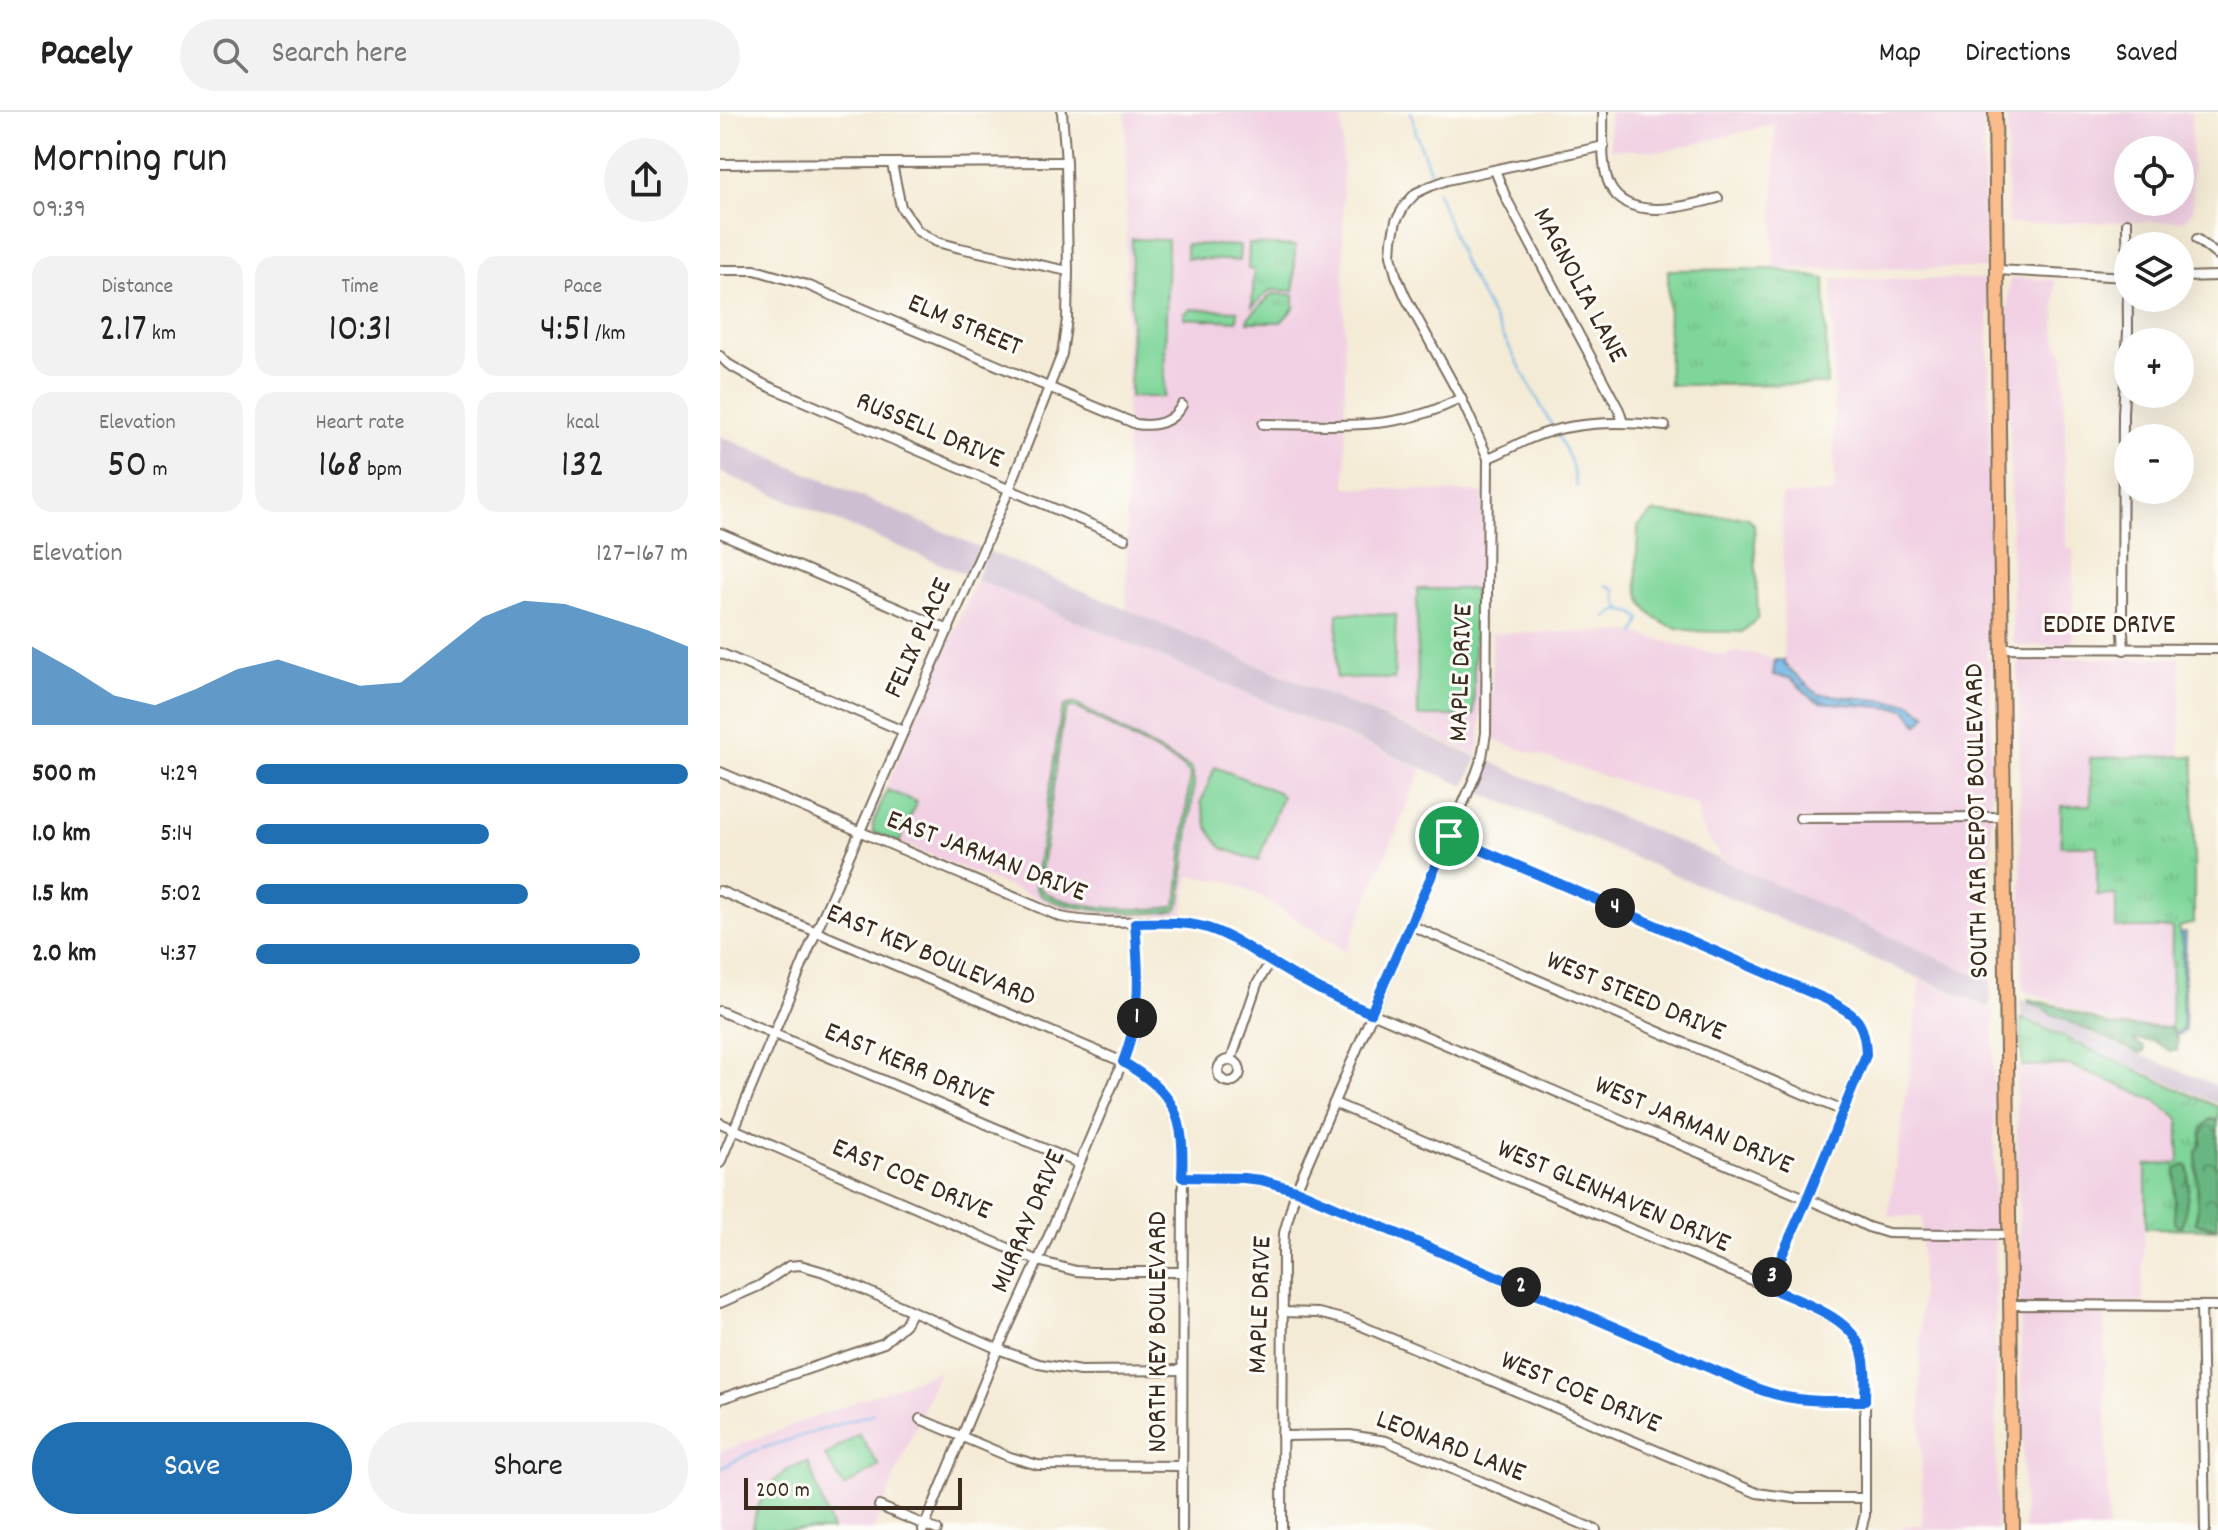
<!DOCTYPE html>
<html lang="en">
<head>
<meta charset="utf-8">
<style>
	:root { --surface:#fff; --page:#f2f2f2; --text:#222; --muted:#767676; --line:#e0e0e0; --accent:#1f6fb2 }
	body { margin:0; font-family:Dekko,sans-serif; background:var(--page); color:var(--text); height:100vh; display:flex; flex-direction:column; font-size:30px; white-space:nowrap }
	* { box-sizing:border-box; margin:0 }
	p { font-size:26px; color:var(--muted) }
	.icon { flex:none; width:44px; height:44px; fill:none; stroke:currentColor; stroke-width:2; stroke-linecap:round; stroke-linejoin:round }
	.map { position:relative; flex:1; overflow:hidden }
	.drawer { display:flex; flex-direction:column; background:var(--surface); width:720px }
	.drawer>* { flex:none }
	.tools { position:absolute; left:1394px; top:24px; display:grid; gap:16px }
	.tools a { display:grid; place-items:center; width:80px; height:80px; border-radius:50%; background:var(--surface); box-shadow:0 8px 32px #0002; font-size:40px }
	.scale { position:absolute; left:24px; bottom:20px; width:218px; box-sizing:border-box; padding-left:8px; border:4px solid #3b2a1e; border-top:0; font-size:22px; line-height:28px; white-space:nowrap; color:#3b2a1e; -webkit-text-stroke:6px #fdfcf7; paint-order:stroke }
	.pin { position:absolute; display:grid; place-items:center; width:68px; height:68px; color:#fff; margin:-34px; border:4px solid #fff; border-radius:50%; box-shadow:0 2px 8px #0007 }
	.km { position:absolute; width:40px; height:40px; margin:-20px; border-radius:50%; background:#222; color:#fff; font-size:22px; line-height:40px; text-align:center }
	.round { display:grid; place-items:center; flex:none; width:84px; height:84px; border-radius:42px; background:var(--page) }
	.headline { display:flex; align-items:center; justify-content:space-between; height:136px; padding:0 32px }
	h1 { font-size:44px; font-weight:600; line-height:60px }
	.figures { display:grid; grid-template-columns:repeat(3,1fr); gap:12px; height:136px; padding:8px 32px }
	.figures div { display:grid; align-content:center; border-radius:20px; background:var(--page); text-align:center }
	.figures b { font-size:40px; font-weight:600 }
	.figures small { font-size:22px; font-weight:400 }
	.figures p { font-size:22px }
	.chart { height:224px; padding:16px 32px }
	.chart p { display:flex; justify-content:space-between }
	.chart svg { width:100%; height:144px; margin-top:8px; fill:var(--accent); opacity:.7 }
	.cta { display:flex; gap:16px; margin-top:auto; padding:16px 32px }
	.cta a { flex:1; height:92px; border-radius:48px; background:var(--accent); color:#fff; font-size:32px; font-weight:600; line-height:92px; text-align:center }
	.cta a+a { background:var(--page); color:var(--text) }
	ul { padding:0 32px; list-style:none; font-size:26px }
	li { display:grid; grid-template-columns:128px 96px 1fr; align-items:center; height:60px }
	li i { height:20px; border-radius:10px; background:var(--accent) }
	header { display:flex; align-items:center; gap:48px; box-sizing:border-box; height:112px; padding:0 40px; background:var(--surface); border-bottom:2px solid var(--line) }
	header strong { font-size:38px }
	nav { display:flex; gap:44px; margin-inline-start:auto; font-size:28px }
	.search { width:560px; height:72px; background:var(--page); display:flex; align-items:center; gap:20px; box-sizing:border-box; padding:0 28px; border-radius:44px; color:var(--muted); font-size:30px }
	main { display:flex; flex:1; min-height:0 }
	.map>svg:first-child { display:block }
	.built { fill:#f1d0e3; fill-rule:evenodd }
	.industrial { fill:#cebed1 }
	.grass { fill:url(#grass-tufts); stroke:#5d805c; stroke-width:2; fill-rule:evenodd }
	.forest { fill:url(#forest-crowns); stroke:#517050; stroke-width:2 }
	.pitch { fill:#7fd69a; stroke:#5d805c; stroke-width:2; fill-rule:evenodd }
	.water { fill:url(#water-waves); stroke:#567082; stroke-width:2 }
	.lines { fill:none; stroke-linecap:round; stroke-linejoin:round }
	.stream { stroke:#71b6e7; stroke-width:2 }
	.street-casing { stroke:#7c6e5e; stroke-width:12 }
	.primary-casing { stroke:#7c6e5e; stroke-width:16 }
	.street { stroke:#fff; stroke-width:8 }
	.primary { stroke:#fabc8b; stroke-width:12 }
	.route-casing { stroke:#fff; stroke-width:16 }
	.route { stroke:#1a73e8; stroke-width:10 }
	.labels { text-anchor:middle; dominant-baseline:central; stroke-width:6; stroke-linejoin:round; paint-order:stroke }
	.street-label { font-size:28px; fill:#3b2a1e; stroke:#fdfcf7 }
</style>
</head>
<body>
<header>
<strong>Pacely</strong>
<div class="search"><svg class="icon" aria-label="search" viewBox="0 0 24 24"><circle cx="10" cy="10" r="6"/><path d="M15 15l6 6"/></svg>Search here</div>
<nav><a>Map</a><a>Directions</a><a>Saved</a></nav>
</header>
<main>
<section class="drawer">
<div class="headline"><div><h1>Morning run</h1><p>09:39</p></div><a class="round"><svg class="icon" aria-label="share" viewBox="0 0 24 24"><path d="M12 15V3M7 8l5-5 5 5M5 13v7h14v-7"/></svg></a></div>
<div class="figures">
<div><p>Distance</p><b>2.17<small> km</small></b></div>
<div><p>Time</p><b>10:31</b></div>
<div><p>Pace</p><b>4:51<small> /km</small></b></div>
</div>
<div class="figures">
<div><p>Elevation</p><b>50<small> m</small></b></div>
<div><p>Heart rate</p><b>168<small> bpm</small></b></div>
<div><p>kcal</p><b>132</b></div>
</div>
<div class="chart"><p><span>Elevation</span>127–167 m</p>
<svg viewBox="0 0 160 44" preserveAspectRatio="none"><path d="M0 44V20L10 27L20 35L30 38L40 33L50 27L60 24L70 28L80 32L90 31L100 21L110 11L120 6L130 7L140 11L150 15L160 20V44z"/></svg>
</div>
<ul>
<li><b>500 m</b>4:29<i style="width:100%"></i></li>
<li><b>1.0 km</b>5:14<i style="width:54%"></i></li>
<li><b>1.5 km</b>5:02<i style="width:63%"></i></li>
<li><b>2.0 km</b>4:37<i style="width:89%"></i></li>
</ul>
<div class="cta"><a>Save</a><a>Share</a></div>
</section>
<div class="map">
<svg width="1498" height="1418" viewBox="0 0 1498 1418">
	<defs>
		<pattern id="grass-tufts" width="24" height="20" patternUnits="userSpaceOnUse" patternTransform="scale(2)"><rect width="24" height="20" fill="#7fd69a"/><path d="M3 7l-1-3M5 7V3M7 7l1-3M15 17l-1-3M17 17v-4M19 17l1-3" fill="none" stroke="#6fb884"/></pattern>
		<pattern id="forest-crowns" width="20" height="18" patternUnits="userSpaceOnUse" patternTransform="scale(2)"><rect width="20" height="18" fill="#67b782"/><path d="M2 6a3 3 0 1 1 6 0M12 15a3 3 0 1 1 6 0" fill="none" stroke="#56956a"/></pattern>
		<pattern id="water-waves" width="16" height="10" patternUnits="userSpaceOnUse" patternTransform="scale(2)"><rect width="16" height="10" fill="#71b6e7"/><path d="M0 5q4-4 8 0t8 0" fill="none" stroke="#5e94bb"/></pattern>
	</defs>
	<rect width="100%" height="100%" fill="#fdfcf7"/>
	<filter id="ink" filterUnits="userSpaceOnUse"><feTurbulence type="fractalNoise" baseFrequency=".0125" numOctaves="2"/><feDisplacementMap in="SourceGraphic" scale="16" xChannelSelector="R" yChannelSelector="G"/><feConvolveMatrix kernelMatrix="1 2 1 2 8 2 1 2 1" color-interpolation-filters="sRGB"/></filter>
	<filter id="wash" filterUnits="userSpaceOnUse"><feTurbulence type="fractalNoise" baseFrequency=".006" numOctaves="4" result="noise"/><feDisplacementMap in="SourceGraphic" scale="32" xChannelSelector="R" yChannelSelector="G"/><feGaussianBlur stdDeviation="1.8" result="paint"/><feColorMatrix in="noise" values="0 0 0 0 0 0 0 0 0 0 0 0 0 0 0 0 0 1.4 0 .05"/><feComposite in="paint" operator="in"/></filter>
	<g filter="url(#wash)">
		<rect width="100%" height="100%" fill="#f4ebd6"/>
		<g class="built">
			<polygon points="406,0 622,0 626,375 763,381 763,530 760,628 757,643 407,498"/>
			<polygon points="889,0 1263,0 1265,156 1053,157 1055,12 946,39 890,37"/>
			<path d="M 1287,0 L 1471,0 L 1473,99 L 1463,109 L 1288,112 ZM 1408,38 L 1460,38 L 1460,90 L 1408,90 Z"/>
			<polygon points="1299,166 1335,168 1336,228 1344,244 1346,436 1353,437 1353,533 1299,534 1293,529 1288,184 1290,167"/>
			<polygon points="1112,167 1268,167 1271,521 1266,544 1271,549 1271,870 1004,749 980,714 977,694 772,628 772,521 909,520 1004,544 1015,540 1033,541 1055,548 1053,563 1070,566 1093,588 1114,591 1186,597 1198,612 1204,599 1190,591 1101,583 1092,578 1064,552 1062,383 1115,381"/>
			<polygon points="257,467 702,657 626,839 540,784 508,769 469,764 463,804 396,803 342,796 152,720 150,712"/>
			<polygon points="1460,546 1460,644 1371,647 1371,693 1341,694 1377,734 1377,783 1396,783 1452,816 1451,915 1394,913 1303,878 1298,547"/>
			<polygon points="1200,868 1273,899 1277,1418 1183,1418 1183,1414 1203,1413 1200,1281 1202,1105 1168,1104 1195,924"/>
			<polygon points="1348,954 1434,988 1458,1008 1459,1051 1425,1053 1423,1190 1384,1191 1388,1418 1304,1418 1296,955"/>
			<polygon points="219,1259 153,1418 0,1418 0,1340"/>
		</g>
		<g class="industrial">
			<polygon points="0,324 259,435 247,463 0,360"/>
			<polygon points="268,439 757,645 745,674 256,467"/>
			<polygon points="766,648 1004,749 1271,870 1270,896 754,678"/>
			<polygon points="1300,887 1391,931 1498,974 1498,992 1301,905"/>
		</g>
		<g class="grass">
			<polygon points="466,132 520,134 519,149 466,146"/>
			<polygon points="529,132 575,134 574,179 551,178 532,195 534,158 528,157"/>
			<polygon points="1053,157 1105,167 1107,272 949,273 948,158"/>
			<polygon points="552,182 574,183 574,196 561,210 528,210 528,206"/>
			<polygon points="470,197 518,199 517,209 464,206 464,202"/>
			<polygon points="1474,644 1474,811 1459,815 1462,831 1463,917 1455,922 1451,915 1452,816 1396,816 1396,783 1377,783 1377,734 1341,734 1341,694 1371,693 1370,646"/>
			<polygon points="167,678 197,690 179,731 153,720 153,711"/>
			<path d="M 1301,906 L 1498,995 L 1498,1009 L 1494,1007 L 1482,1016 L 1481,1032 L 1476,1040 L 1478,1096 L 1475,1111 L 1498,1117 L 1426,1116 L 1426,1053 L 1459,1051 L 1459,1007 L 1435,988 L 1349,953 L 1302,954 ZM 1468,1055 C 1471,1067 1466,1076 1467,1088 L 1454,1082 L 1456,1072 Z"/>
		</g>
		<g class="forest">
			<polygon points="1308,887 1338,894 1392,914 1451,915 1458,929 1457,939 1450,939 1434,929 1414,928 1414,930 1424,935 1425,940 1419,941 1329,901 1322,895 1309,891"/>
			<polygon points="1490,1007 1498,1009 1496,1086 1498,1094 1498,1115 1475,1111 1478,1096 1476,1040 1481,1032 1482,1016"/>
			<path d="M 1465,1053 L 1468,1055 C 1471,1073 1466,1096 1462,1114 L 1457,1113 L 1454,1110 L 1456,1057 Z"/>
		</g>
		<g class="pitch">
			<polygon points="412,127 448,128 444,285 410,285"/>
			<path d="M 933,400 L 971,404 L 1027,405 L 1034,412 L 1038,506 L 1022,520 C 984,519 927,526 918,476 C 915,457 918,434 918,414 Z"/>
			<polygon points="697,477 754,477 754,604 698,604"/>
			<polygon points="618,501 676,503 674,567 616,566"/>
			<path d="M 354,591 L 472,657 L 474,671 L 461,788 L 456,798 C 429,805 346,799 322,784 C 318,781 318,779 315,774 L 341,601 L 344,594 ZM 350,595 L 357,596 L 461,653 L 470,662 L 458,784 L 455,793 L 452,795 C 425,800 337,797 319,775 L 343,608 L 347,597 Z"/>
			<polygon points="495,655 558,680 562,685 538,749 502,736 488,716 481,690"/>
			<polygon points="139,1322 159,1354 124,1375 105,1344"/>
			<path d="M 88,1350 L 112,1418 L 33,1418 C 34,1395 49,1369 69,1357 C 75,1354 82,1352 88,1350 Z"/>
		</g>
		<g class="water">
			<polygon points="1055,548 1064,548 1064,552 1097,582 1190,591 1207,603 1198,613 1186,597 1100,590 1093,587 1070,566 1053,563"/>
			<polygon points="1466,820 1464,868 1465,919 1456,924 1455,922 1463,917 1462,831 1460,821"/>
		</g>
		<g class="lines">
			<g class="stream">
				<polyline points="691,0 696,21 713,67"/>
				<polyline points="717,79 743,150 832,314"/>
				<polyline points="836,320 850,347 857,375"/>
				<polyline points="886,473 895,477 897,490 903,498"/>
				<polyline points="886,506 898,498 914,501 921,507 915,522"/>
				<polyline points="0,1357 34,1339 154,1301"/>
			</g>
		</g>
	</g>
	<g filter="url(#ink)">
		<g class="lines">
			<defs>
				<g id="street">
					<path d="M 883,0 C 884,23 880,53 890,74 C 908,111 968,94 998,86"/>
					<polyline points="0,52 346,50"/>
					<polyline points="172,52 181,95 198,119 217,130 240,136 348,159"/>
					<polyline points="775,58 786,86 899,298 903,311"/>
					<polyline points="1477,127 1498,144"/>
					<path d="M 0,158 L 35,158 L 87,173 L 416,312 C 436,315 452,311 462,293"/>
					<polyline points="1277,158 1408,165"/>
					<polyline points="1460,165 1498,164"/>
					<polyline points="0,244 8,252 43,272 405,427"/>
					<path d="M 543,312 C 614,312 676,321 741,286"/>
					<path d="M 768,346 C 784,340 798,331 814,325 C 854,309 903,309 945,314"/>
					<polyline points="0,421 229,518"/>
					<polyline points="1281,536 1498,537"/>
					<polyline points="1404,538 1402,505 1403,301 1408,219 1407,111"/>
					<polyline points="0,541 183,619"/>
					<path d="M 0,660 L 341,805 C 388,815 436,804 482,815 C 508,821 530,838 553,851 C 572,863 592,874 612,884 L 1113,1098 L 1148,1115 L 1168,1121 L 1288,1123"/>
					<polyline points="1080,706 1283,705"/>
					<path d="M 729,724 L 1108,888 C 1137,903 1145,909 1146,943 L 1087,1087 L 1048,1175"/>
					<path d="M 0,779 L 403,950 C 445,976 460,994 463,1044 L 462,1418"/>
					<polyline points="690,813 1123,999"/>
					<polyline points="0,899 358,1051"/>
					<polyline points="511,948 537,872 550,850"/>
					<circle cx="509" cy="959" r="11"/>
					<polyline points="614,991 1048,1175 1114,1206 1127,1215 1138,1229 1145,1256 1145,1403 1141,1418"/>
					<polyline points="0,1011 318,1149 356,1159 373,1160 463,1160"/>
					<polyline points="0,1051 96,820 289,378 342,242 347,207 348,159 346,50 342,0"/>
					<path d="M 462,1065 L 523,1066 L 541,1068 L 576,1078 L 1041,1278 C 1076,1291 1107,1289 1145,1289"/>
					<polyline points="0,1191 39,1174 69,1154 80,1153 104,1160 278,1237 319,1252 360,1259 462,1258"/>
					<polyline points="1290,1193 1498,1194"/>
					<polyline points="1481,1194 1485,1418"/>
					<polyline points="562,1200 598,1201 630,1209 1037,1381 1074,1386 1145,1386"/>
					<polyline points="0,1287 164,1231 185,1212 192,1199"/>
					<polyline points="200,1307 290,1345 318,1353 462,1354"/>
					<polyline points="562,1324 630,1323 666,1329 876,1418"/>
					<polyline points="159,1394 217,1418"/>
					<polyline points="203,1418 278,1237 318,1149 413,925 419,891 415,811"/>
					<polyline points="562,1418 563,1138 564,1121 576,1078 756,662 762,645 766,621 768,346 741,286 686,186 676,163 671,143 672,128 676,109 685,93 696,81 711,74 727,68 884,34"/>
				</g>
				<polyline id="primary" points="1275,0 1293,1418"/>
			</defs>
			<use href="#street" class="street-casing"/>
			<use href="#primary" class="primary-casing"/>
			<use href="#street" class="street"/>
			<use href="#primary" class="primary"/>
		</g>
	</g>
	<g class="lines" filter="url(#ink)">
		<defs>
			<path id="route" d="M 729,724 L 1108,888 C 1136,903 1145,909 1146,943 L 1087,1087 L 1048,1175 C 1078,1189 1132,1204 1142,1240 C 1147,1256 1145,1273 1145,1289 C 1106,1289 1078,1291 1041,1278 L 576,1078 L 541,1068 L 523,1066 L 462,1065 C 465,1004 456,982 403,950 C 422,900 419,863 415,811 C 438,811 462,809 484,815 C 509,822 529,837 551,850 C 583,870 616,887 651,901 Z"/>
		</defs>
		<use href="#route" class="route-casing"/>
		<use href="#route" class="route"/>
	</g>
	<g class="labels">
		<g class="street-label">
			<text transform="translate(858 174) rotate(62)">MAGNOLIA LANE</text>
			<text transform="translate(244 215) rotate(23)">ELM STREET</text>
			<text transform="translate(209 320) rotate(23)">RUSSELL DRIVE</text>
			<text x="1389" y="515">EDDIE DRIVE</text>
			<text transform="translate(200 527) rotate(-66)">FELIX PLACE</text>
			<text transform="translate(743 561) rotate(-88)">MAPLE DRIVE</text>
			<text transform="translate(1259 709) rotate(-91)">SOUTH AIR DEPOT BOULEVARD</text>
			<text transform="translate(266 746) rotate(21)">EAST JARMAN DRIVE</text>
			<text transform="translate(210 845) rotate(23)">EAST KEY BOULEVARD</text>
			<text transform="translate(915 886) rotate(23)">WEST STEED DRIVE</text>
			<text transform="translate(188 955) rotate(23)">EAST KERR DRIVE</text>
			<text transform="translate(973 1015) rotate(23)">WEST JARMAN DRIVE</text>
			<text transform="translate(191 1069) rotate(23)">EAST COE DRIVE</text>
			<text transform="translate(893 1086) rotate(23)">WEST GLENHAVEN DRIVE</text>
			<text transform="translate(310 1110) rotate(-67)">MURRAY DRIVE</text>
			<text transform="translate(542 1193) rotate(-88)">MAPLE DRIVE</text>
			<text transform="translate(440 1220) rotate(-90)">NORTH KEY BOULEVARD</text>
			<text transform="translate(860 1282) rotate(23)">WEST COE DRIVE</text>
			<text transform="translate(730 1336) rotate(21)">LEONARD LANE</text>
		</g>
	</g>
</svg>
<div class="tools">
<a><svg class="icon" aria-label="locate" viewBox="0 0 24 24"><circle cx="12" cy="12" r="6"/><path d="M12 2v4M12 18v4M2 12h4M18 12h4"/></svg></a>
<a><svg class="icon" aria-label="layers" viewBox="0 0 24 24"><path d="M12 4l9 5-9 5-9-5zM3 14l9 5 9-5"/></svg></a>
<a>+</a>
<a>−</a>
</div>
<div class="scale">200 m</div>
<div class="pin" style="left:729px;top:724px;background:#1e9e55"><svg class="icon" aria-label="arrive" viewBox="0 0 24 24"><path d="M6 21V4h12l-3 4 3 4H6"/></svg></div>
<b class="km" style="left:417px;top:906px">1</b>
<b class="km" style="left:801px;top:1175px">2</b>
<b class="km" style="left:1052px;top:1165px">3</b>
<b class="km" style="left:895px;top:796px">4</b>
</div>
</main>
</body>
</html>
